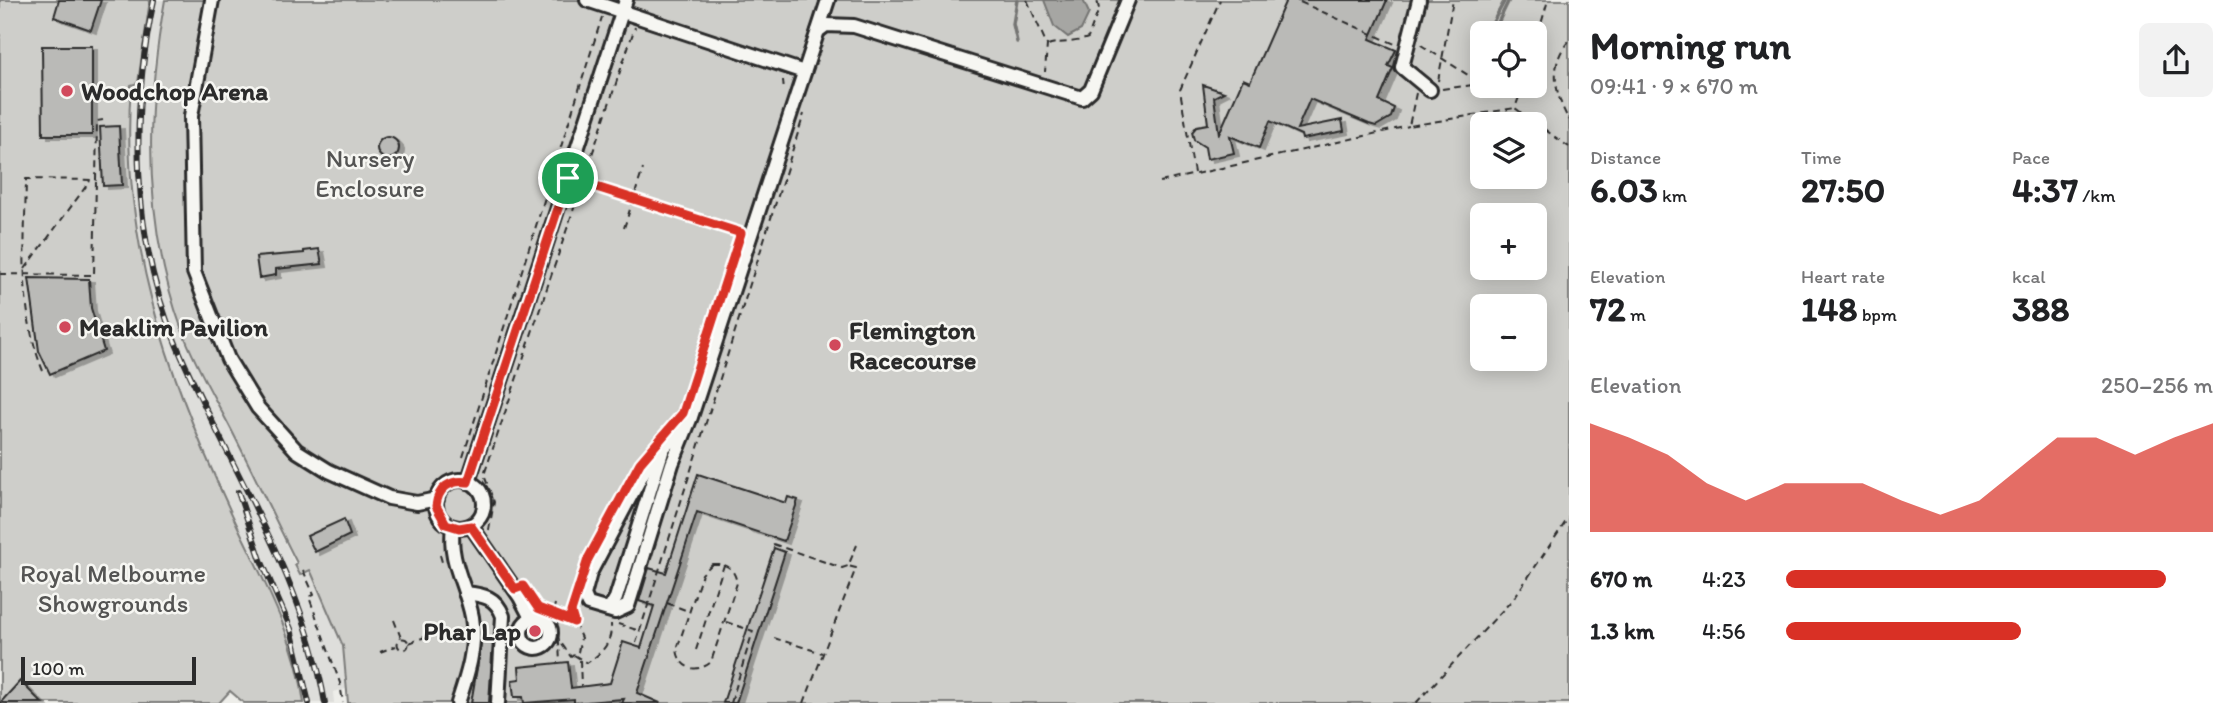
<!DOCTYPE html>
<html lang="en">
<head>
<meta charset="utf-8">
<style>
	:root { --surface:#fff; --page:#f2f2f2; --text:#202124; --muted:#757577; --accent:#d93025 }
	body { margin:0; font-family:Itim,sans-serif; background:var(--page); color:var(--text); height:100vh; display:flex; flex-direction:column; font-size:26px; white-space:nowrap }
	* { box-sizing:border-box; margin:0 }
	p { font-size:23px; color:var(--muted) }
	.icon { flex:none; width:38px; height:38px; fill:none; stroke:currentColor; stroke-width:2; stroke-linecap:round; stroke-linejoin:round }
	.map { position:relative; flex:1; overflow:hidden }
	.panel { display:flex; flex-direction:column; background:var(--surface); width:665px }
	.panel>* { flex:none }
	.controls { position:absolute; left:1470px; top:21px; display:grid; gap:14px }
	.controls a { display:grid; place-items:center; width:77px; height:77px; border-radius:10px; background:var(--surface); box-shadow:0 4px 18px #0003; font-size:35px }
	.scale { position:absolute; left:21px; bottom:18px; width:175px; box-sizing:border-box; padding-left:7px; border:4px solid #2b2b2b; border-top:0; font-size:19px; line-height:24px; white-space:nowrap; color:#2b2b2b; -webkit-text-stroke:5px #f6f6f2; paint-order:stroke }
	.pin { position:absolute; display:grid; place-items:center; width:60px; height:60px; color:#fff; margin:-30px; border:4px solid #fff; border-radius:50%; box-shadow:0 2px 7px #0007 }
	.round { display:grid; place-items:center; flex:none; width:74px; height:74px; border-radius:10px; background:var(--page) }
	.overview { display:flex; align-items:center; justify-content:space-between; height:119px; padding:0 21px }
	h1 { font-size:38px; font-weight:800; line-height:52px }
	.stats { display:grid; grid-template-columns:repeat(3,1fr); gap:10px; height:119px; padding:7px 21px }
	.stats div { display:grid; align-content:center }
	.stats b { font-size:35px; font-weight:800 }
	.stats small { font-size:19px; font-weight:400 }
	.stats p { font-size:19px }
	.chart { height:196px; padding:14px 21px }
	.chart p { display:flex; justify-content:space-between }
	.chart svg { width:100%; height:126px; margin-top:7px; fill:var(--accent); opacity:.7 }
	ul { padding:0 21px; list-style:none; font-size:23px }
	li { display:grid; grid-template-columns:112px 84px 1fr; align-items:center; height:52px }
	li i { height:18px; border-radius:9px; background:var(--accent) }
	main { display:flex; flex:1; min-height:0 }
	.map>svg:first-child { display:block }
	.built { fill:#dededb }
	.green { fill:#cececa; stroke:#7c7c7a; stroke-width:2; fill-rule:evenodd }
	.water { fill:#a6a6a3; stroke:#757573; stroke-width:2 }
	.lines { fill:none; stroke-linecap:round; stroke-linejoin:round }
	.stream { stroke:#757573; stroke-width:3.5 }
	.building { fill:#babab7; stroke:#2b2b2b; stroke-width:2; filter:url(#shadow) }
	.minor-casing { stroke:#2b2b2b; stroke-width:18 }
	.path { stroke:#2b2b2b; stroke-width:2; stroke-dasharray:7 5; stroke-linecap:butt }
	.minor { stroke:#f6f6f2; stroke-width:12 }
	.rail-casing { stroke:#2b2b2b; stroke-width:6 }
	.rail { stroke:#f6f6f2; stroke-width:3.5; stroke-dasharray:10; stroke-linecap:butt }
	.route-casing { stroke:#fff; stroke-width:14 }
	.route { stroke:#d93025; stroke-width:9 }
	.poi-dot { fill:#d1495b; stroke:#f6f6f2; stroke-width:2.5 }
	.labels { text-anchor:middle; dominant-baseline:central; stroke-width:5; stroke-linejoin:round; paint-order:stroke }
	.poi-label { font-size:26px; font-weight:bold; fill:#2b2b2b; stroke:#f6f6f2; text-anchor:start }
	.park-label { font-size:26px; fill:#545453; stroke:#f6f6f2 }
</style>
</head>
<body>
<main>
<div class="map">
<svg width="1569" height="703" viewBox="0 0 1569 703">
	<defs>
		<filter id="shadow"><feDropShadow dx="5" dy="3" stdDeviation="0" flood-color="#0004"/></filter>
	</defs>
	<rect width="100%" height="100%" fill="#eeeeea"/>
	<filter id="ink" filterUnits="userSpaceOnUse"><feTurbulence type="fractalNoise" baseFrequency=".0143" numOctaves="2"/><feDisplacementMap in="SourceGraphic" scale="14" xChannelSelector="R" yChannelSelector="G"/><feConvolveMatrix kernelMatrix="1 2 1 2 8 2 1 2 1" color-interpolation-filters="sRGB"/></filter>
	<g filter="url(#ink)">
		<polygon class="built" points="150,0 165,0 154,58 150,138 155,217 172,300 200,372 241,448 300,575 310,570 343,646 346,689 333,692 334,703 304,703 282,618 189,420 146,284 136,238 128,146 131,84 138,83"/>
		<g class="green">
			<path d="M 0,0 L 150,0 L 138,83 L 131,85 C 119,235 167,375 230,510 C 259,573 295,633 304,703 L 244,703 L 230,691 L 219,703 L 0,703 Z"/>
			<path d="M 165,0 L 1569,0 L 1569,703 L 348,703 L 343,646 L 312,574 L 310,570 L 300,575 L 295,565 L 297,563 C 276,522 257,480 236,439 C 218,403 196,368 182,330 C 143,224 145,109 165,0 ZM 1482,33 L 1535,33 L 1535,86 L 1482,86 ZM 1482,124 L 1535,124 L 1535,177 L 1482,177 ZM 1482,215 L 1535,215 L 1535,268 L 1482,268 ZM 1482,306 L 1535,306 L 1535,359 L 1482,359 Z"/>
		</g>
		<polygon class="water" points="1044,0 1083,0 1089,13 1081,30 1068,37 1054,26"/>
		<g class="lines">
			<g class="stream">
				<polyline points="1487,33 1505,0"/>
				<polyline points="1493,33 1509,0"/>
				<polyline points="1017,42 1013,24 1017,0"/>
				<polyline points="1477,48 1482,40"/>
			</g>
		</g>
		<g class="building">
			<polygon points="59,0 101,0 91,30 54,17"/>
			<polygon points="1286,0 1387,0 1370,39 1396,50 1388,66 1393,68 1379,101 1394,108 1391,117 1376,126 1369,124 1310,99 1297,129 1342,120 1344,131 1302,139 1301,135 1270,121 1259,148 1230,136 1234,153 1207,159 1205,147 1194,140 1192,132 1197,126 1208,124 1203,85 1224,92 1214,97 1219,134 1243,79 1250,82"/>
			<polygon points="42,46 92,46 92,135 43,135"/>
			<polygon points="119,126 122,185 103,186 100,127"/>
			<circle cx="388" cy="148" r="11"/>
			<polygon points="319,249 322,264 276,269 276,275 259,278 256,257 304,253 304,251"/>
			<polygon points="29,278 89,279 91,308 104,351 50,374 39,351"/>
			<polygon points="698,474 786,503 788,497 798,500 784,541 697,512 637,693 660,703 622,703 624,699 574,703 574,699 524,703 523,697 514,697 512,680 520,679 519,667 568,662 571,688 610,683 623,642 641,648 654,606 639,601 649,568 666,573"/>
			<polygon points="344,519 350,535 315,552 307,536"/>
			<polygon points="774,548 785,552 736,703 723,703"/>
			<polygon points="482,639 493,640 489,703 471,703"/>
			<polygon points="20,681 42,703 0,703"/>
		</g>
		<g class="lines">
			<defs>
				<g id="minor">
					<polyline points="212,0 191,116 194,272 228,359 258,408 297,451 329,471 389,498 417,503 437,499"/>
					<polyline points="587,0 804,72"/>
					<polyline points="1419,0 1402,67 1430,90"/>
					<polyline points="818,31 826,25 854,26 1082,98 1091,90 1128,0"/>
					<polyline points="691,417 672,464 628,606 615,612 588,604 584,595 590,573 645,469 691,417 828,0"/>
					<circle cx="460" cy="504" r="24"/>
					<polyline points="468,482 626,0"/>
					<polyline points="471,526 520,597 531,618"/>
					<path d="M 453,527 C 448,561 466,585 472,617 C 477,646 467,676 458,703"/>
					<path d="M 465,593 C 484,595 496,597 503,616 L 498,703"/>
					<polyline points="609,610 616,598 662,452"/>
					<circle cx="536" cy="633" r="15"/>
				</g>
			</defs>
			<use href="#minor" class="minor-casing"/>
			<g class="path">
				<polyline points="1027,0 1047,45 1045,72"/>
				<polyline points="1300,2 1395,44"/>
				<path d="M 1569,41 C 1548,63 1555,96 1569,120"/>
				<path d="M 1048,45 C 1056,41 1072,44 1088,38 L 1099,9 L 1097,0"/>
				<polyline points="1421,45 1482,84"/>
				<polyline points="1535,45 1548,0"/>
				<polyline points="783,80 784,92"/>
				<polyline points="1438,81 1453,0"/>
				<polyline points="1523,86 1515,108 1569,147"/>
				<polyline points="1442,89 1481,84"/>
				<polyline points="1416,93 1409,126 1515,108"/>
				<polyline points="1194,173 1180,90 1220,0"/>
				<polyline points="579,180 740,232"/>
				<polyline points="1160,182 1409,126"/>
				<polyline points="624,228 643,169"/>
				<polyline points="25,269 90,181"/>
				<polyline points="0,274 94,275 96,181"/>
				<path d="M 43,371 C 18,310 25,244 26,179 L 96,180 L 97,121 L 103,120"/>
				<polyline points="463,457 602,17"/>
				<polyline points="489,530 494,502 484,475 635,27"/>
				<polyline points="773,544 842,568 848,566 857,545"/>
				<polyline points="440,555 442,562"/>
				<path d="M 712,564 C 727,563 734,568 737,583 L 711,662 C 697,674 679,669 677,649 L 702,574 Z"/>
				<polyline points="303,570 314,595 309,597 340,683 343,703"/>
				<polyline points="573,603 571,612 574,622"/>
				<polyline points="667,603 688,611"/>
				<polyline points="555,604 552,616 574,622 581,638 578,652 571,657 561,643"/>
				<polyline points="542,610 558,623 560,663"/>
				<polyline points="394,620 401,638"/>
				<polyline points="726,622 753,631 731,703"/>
				<polyline points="618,624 640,631"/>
				<polyline points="774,638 822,653"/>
				<circle cx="403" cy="644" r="5.5"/>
				<polyline points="409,643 425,637"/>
				<polyline points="636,643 804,114"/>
				<polyline points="696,650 724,565"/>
				<polyline points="380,652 396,646"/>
				<path d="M 574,655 L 587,663 C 602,653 612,643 611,624"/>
				<polyline points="580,660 581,686"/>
				<polyline points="804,703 856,568 848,566"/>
				<polyline points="1416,703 1514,598 1569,517"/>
			</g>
			<use href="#minor" class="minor"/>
			<defs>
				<g id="rail">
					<path d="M 154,0 C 130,111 131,240 177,346 C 227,464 303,574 325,703"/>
					<polyline points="238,492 261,560 291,629 309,703"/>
				</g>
			</defs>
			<use href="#rail" class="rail-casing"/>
			<use href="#rail" class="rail"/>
		</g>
	</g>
	<g class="lines" filter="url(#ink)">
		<defs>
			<path id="route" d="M 568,178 L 741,233 L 683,413 L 640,463 L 588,559 L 571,612 L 574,622 L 538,608 L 523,586 L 515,589 L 471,526 L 459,528 L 446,524 L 436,506 C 438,488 450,479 468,482 Z"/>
		</defs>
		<use href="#route" class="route-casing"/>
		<use href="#route" class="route"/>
	</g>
	<g class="poi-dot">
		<circle cx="67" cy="91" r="7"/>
		<circle cx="65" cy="327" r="7"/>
		<circle cx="835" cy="345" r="7"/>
		<circle cx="535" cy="631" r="7"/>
	</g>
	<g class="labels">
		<g class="poi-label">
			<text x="81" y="91">Woodchop Arena</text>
			<text x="79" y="327">Meaklim Pavilion</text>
			<text x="849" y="330">Flemington<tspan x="849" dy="30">Racecourse</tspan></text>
			<text x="521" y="631" text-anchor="end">Phar Lap</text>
		</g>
		<g class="park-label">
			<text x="370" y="158">Nursery<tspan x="370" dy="30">Enclosure</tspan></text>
			<text x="113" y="573">Royal Melbourne<tspan x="113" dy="30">Showgrounds</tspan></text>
		</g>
	</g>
</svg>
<div class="controls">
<a><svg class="icon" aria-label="locate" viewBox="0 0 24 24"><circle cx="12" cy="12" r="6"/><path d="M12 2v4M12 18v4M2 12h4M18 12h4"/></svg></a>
<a><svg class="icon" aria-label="layers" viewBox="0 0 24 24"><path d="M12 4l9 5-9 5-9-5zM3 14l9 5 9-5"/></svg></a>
<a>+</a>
<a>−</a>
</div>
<div class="scale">100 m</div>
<div class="pin" style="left:568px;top:178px;background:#1e9e55"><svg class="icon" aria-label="arrive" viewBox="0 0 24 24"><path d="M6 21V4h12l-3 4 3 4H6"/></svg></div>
</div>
<section class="panel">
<div class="overview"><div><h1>Morning run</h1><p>09:41 · 9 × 670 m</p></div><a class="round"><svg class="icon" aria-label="share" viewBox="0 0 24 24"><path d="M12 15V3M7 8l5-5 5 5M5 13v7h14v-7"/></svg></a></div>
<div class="stats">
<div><p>Distance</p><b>6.03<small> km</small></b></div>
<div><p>Time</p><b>27:50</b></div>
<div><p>Pace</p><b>4:37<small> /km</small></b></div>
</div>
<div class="stats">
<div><p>Elevation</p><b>72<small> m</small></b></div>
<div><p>Heart rate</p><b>148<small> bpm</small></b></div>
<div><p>kcal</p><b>388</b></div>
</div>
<div class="chart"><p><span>Elevation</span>250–256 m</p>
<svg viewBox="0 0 160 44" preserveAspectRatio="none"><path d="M0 44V6L10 11L20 17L30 27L40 33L50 27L60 27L70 27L80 33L90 38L100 33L110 22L120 11L130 11L140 17L150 11L160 6V44z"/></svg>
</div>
<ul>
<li><b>670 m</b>4:23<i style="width:89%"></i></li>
<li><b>1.3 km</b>4:56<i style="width:55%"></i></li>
</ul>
</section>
</main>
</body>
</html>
